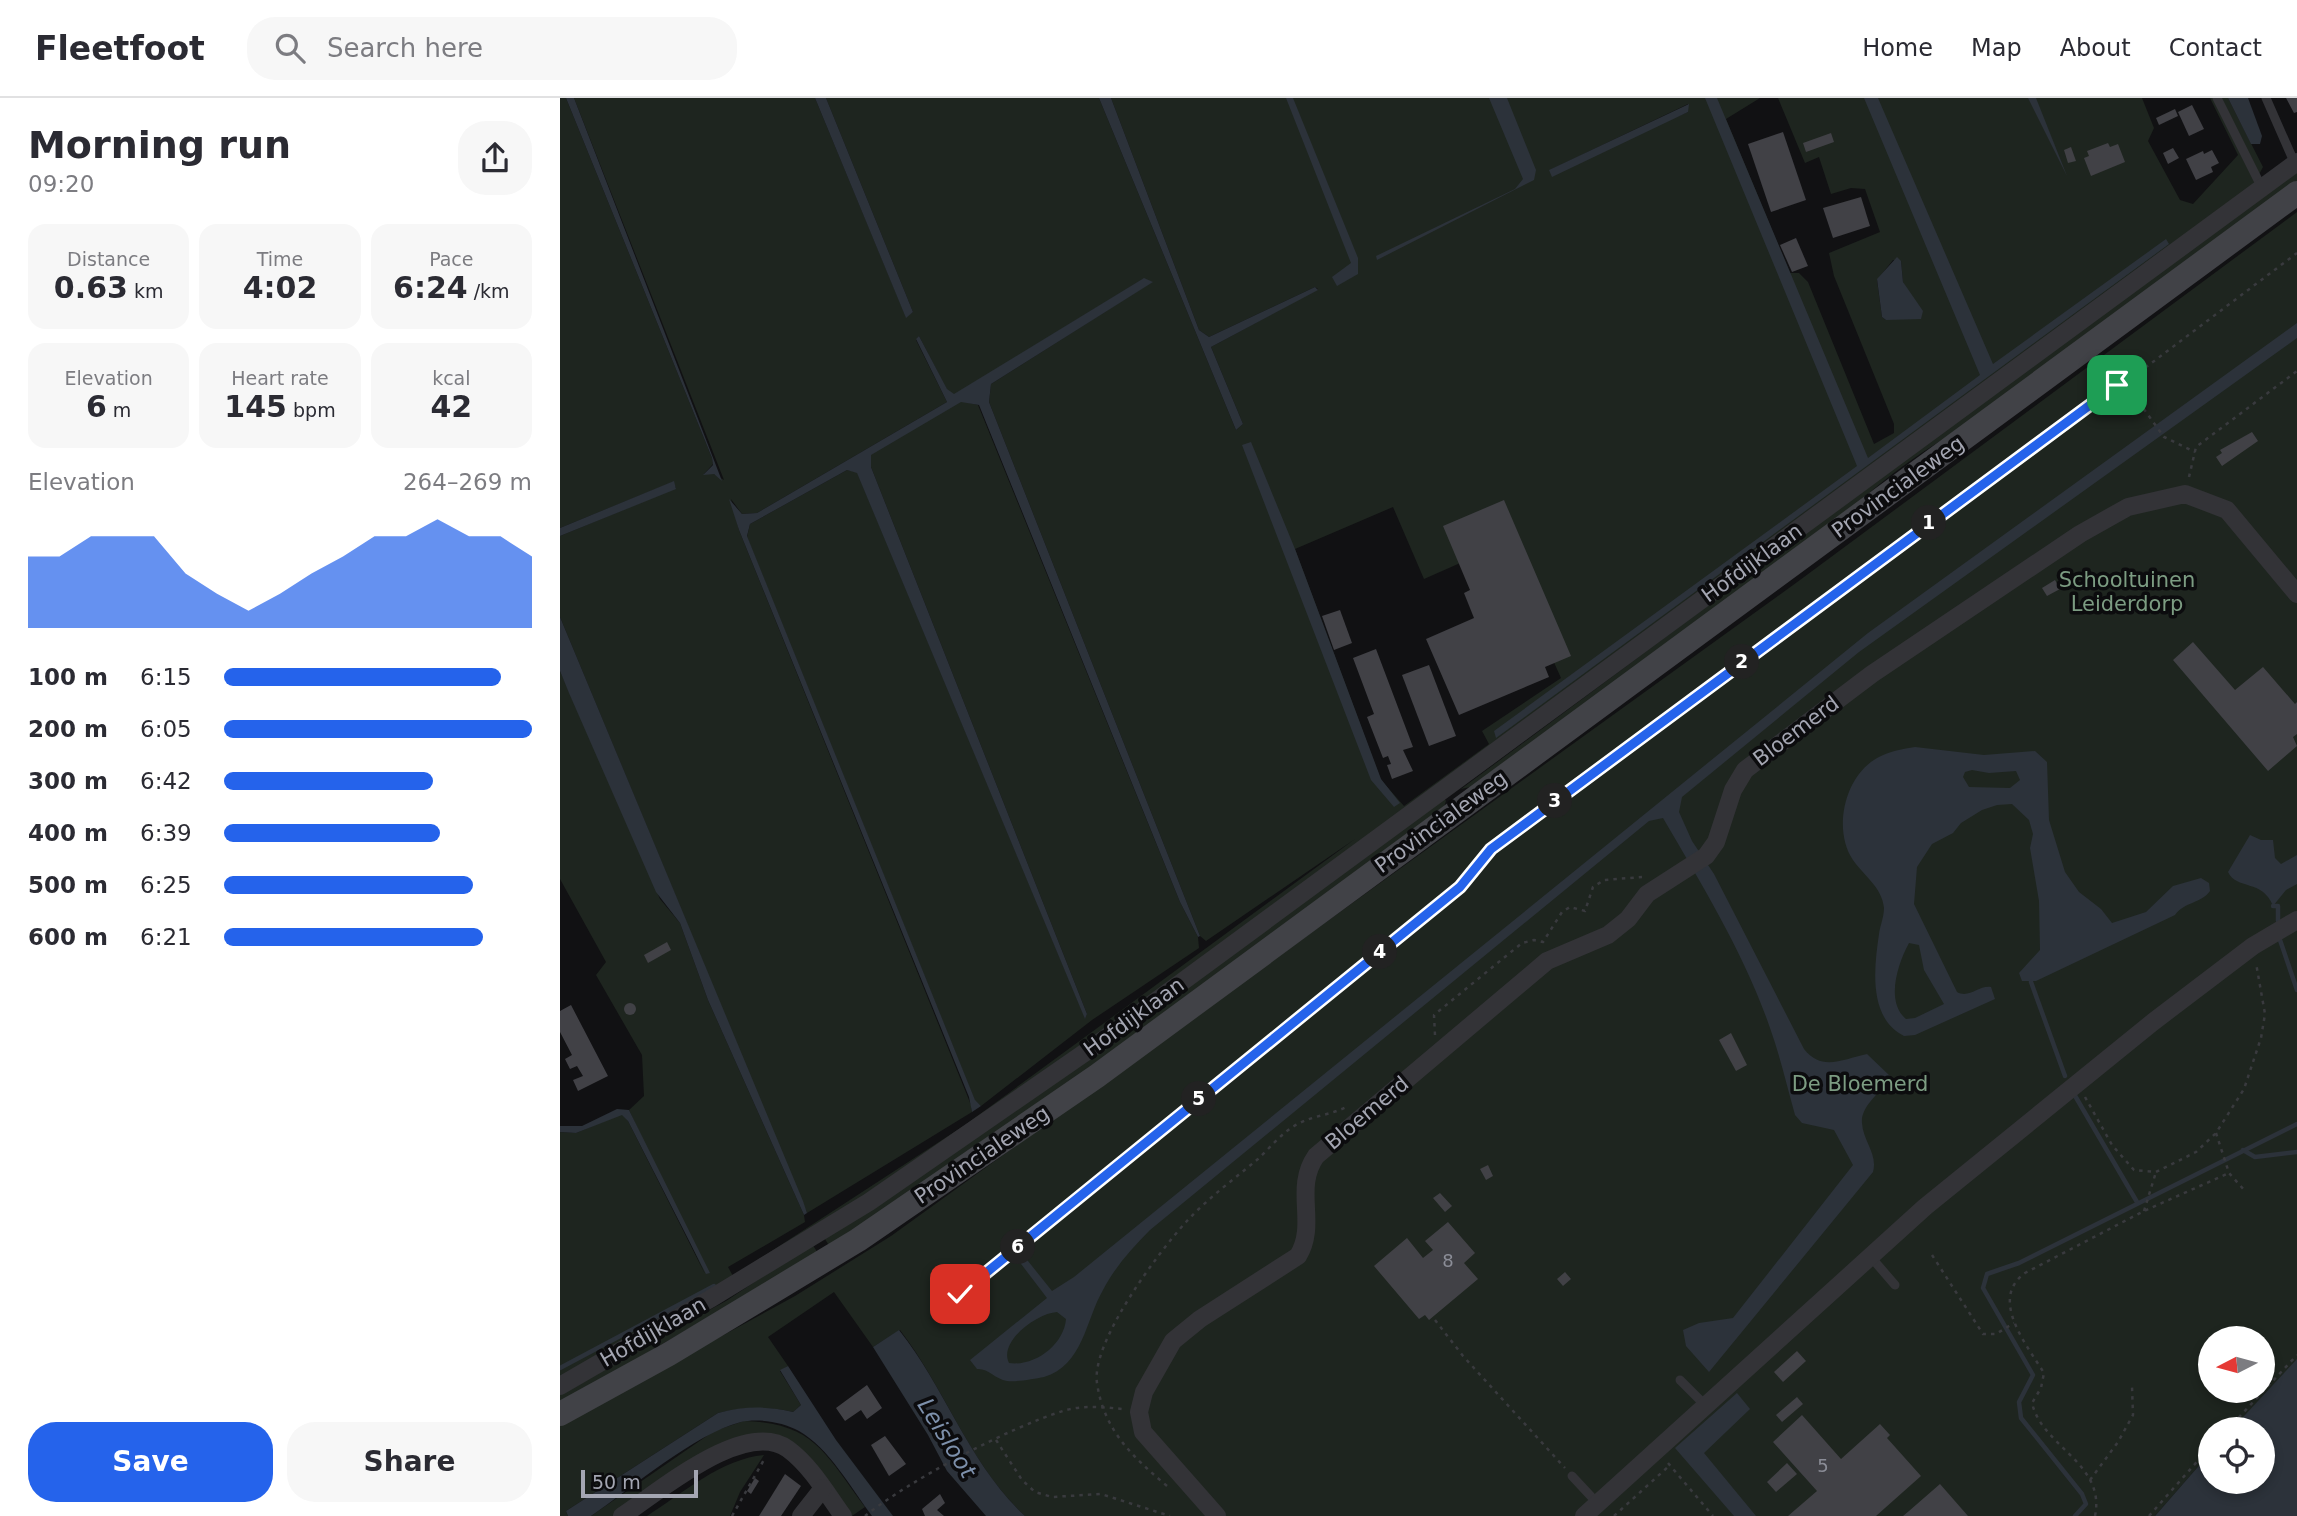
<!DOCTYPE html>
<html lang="en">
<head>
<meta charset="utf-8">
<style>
	:root { --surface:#fff; --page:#f7f7f7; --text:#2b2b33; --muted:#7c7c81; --line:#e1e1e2; --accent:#2563eb }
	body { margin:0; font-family:"DejaVu Sans",sans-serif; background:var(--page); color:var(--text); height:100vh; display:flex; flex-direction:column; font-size:26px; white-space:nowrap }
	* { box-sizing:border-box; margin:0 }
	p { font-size:23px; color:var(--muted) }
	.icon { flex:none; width:38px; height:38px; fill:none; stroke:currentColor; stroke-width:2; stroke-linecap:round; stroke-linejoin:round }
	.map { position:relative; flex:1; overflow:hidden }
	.side { display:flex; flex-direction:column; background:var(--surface); width:560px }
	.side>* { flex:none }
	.needle { width:46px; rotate:264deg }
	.controls { position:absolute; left:1638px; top:1228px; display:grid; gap:14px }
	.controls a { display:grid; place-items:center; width:77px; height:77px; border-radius:50%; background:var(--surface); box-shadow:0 4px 10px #0003; font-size:35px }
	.scale { position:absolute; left:21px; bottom:18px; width:117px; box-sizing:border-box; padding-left:7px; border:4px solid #a4a6b2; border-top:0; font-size:19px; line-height:24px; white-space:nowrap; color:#a4a6b2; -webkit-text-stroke:5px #0c0c0e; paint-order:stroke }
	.pin { position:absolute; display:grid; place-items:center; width:60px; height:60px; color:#fff; margin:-30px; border-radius:14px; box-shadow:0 4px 10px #0006 }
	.km { position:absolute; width:35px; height:35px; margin:-18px; border-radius:50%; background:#222; color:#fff; font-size:19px; line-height:35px; text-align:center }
	.round { display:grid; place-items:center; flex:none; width:74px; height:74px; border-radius:28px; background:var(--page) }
	.summary { display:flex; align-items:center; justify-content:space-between; height:119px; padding:0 28px }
	h1 { font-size:38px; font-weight:700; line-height:52px }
	.figures { display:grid; grid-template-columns:repeat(3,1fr); gap:10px; height:119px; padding:7px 28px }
	.figures div { display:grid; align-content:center; border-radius:18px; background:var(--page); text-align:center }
	.figures b { font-size:30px; font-weight:700 }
	.figures small { font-size:19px; font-weight:400 }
	.figures p { font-size:19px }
	.chart { height:196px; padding:14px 28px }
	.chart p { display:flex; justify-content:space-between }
	.chart svg { width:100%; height:126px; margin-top:7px; fill:var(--accent); opacity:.7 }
	.button { display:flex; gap:14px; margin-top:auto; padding:14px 28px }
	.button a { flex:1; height:80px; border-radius:28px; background:var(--accent); color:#fff; font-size:28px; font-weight:700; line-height:80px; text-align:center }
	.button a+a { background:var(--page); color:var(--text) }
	ul { padding:0 28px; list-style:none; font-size:23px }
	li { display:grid; grid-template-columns:112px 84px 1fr; align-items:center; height:52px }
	li i { height:18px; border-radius:9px; background:var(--accent) }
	header { display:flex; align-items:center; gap:42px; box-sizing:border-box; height:98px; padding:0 35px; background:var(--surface); border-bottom:2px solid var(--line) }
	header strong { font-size:33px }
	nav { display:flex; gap:38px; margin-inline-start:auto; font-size:24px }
	.search { width:490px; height:63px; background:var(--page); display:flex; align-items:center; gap:18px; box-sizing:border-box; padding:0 24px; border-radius:28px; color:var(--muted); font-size:26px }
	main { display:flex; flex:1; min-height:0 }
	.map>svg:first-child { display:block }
	.green { fill:#1e251f; fill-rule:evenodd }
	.water { fill:#2c323a; fill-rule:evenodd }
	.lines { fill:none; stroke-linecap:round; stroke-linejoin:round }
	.stream { stroke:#2c323a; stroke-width:4.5 }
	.building { fill:#414146 }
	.path { stroke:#393a3e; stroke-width:2.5; stroke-dasharray:3.5 5; stroke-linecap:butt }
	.service { stroke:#333337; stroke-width:9 }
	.minor { stroke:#333337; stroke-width:18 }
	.secondary { stroke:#414247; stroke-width:24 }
	.route-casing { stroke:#fff; stroke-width:14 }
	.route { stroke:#2563eb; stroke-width:9 }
	.labels { text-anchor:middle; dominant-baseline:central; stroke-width:7; stroke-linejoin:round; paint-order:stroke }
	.number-label { font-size:18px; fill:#8b8d97 }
	.street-label { font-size:21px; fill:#a4a6b2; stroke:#0c0c0e }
	.park-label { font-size:21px; fill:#7c9c82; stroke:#0c0c0e }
	.water-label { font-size:23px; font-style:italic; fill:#7d90ab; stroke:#0c0c0e }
</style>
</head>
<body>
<header>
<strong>Fleetfoot</strong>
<div class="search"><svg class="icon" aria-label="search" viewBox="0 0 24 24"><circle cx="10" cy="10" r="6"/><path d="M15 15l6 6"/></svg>Search here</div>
<nav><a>Home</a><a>Map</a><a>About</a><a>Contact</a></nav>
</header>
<main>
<section class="side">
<div class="summary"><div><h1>Morning run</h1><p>09:20</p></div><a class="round"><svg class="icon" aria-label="share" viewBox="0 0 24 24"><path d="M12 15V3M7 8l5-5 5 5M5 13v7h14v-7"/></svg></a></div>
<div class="figures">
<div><p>Distance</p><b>0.63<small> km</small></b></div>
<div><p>Time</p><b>4:02</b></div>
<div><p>Pace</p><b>6:24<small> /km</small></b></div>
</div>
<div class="figures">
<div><p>Elevation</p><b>6<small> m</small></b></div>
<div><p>Heart rate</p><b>145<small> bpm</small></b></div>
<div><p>kcal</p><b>42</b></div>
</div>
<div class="chart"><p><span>Elevation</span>264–269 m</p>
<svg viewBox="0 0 160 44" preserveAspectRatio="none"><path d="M0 44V19L10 19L20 12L30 12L40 12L50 25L60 32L70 38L80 32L90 25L100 19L110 12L120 12L130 6L140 12L150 12L160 19V44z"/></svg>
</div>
<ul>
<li><b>100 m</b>6:15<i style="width:90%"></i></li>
<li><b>200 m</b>6:05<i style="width:100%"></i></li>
<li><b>300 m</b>6:42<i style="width:68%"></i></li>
<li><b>400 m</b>6:39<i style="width:70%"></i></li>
<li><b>500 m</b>6:25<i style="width:81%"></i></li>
<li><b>600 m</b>6:21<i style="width:84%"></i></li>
</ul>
<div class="button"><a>Save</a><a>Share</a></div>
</section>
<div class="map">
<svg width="1737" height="1418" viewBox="0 0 1737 1418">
	<rect width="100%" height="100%" fill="#111113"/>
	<g class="green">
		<path d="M 0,0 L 6,0 L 152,360 L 153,366 L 144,376 L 154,376 L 164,382 L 14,0 L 255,0 L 346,219 L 353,214 L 266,0 L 539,0 L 676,332 L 683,326 L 651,249 L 758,191 L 755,189 L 649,239 L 639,232 L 551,0 L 1200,0 L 1166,21 L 1230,175 L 1239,175 L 1248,184 L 1314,346 L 1334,335 L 1334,326 L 1274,178 L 1269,155 L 1320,134 L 1305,91 L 1291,90 L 1271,96 L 1259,59 L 1245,65 L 1218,0 L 1582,0 L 1594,30 L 1588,43 L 1620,102 L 1633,106 L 1678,57 L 1650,0 L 1668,0 L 1703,69 L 1691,91 L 476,983 L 220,1153 L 0,1281 L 0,1034 L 16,1035 L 62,1016 L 68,1023 L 145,1176 L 69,1012 L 84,998 L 82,957 L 36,877 L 46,864 L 0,781 L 0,573 L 100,801 L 120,825 L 148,902 L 244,1117 L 245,1124 L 168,1169 L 173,1178 L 405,1027 L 795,741 L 646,843 L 640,838 L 429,304 L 431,286 L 592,184 L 583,181 L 394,297 L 387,292 L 359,238 L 356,242 L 387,304 L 197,415 L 182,416 L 171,401 L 179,432 L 411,1007 L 412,1014 L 247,1115 L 0,519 L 0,438 L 116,390 L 113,384 L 0,430 ZM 1128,6 L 1128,14 L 990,72 ZM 1333,162 L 1341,163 L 1343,184 L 1349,195 L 1326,222 L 1322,219 L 1317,182 ZM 833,409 L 864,481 L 941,447 L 1001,580 L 922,633 L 929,646 L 844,708 L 821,682 L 735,451 Z"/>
		<path d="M 1737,70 L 1737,85 L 1410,325 C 1365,351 1324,379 1286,416 L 919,687 L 901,691 Z"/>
		<path d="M 1737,114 L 1737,1264 L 1671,1332 L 1650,1332 L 1650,1355 L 1595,1418 L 465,1418 C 409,1366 386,1292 340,1232 L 313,1249 L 274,1194 L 208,1239 L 228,1268 L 220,1273 L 241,1307 L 233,1314 C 207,1308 184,1309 158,1315 L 6,1413 L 8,1418 L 0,1418 L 0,1326 L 235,1198 L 331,1138 L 1240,482 ZM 1650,1241 L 1703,1241 L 1703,1293 L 1650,1293 Z"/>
		<polygon points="401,303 418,307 620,804 638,839 639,850 532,922 421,1008 415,1003 187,439 190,426 287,372 297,374 525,920 527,916 311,369 311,356"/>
		<polygon points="883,698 886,703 884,709 508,989 270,1149 263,1138"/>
		<polygon points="252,1146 258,1155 0,1306 0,1293 166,1203"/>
		<path d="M 184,1323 C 255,1325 265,1356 305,1409 L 292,1418 L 252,1366 L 199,1339 L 62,1418 L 31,1418 L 154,1333 Z"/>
		<path d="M 204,1357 L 180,1394 L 170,1418 L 87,1418 C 123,1395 161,1361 204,1357 Z"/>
	</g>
	<g class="water">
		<polygon points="6,0 14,0 162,383 154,376 143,377 153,367 152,360"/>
		<polygon points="255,0 266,0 353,214 346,220"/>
		<polygon points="539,0 551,0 639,232 649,239 755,189 758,192 651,249 683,326 676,332"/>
		<polygon points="726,0 733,0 798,160 798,176 777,188 772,179 791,165"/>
		<polygon points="929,0 947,0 976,72 974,82 817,162 816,158 955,91 963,81"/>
		<polygon points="1145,0 1157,0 1308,360 1420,277 1304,0 1318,0 1433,266 1606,141 1609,146 936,640 934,633 1297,368"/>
		<polygon points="1468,0 1476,0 1507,78"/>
		<polygon points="1668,0 1688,0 1702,38 1700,46 1691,46"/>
		<polygon points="1129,6 1128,14 992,79 989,72"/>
		<polygon points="1337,159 1341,163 1343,184 1363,213 1361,221 1326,222 1322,219 1317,181"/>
		<polygon points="584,180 593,184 431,286 429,304 640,838 638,839 620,804 419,307 401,304 311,357 311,369 527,916 525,921 297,375 287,372 190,426 187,438 415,1002 421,1008 412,1014 409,999 179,432 169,401 182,416 197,415 387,304 356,241 359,238 387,291 394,296"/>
		<path d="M 1737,225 L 1737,240 L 1299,554 L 1122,699 L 1119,714 L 1132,743 L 1154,776 L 1244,951 C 1262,974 1283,961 1307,956 L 1330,978 C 1324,993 1300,1007 1302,1025 C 1303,1043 1318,1056 1313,1074 L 1149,1274 L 1126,1248 L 1123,1232 L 1139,1225 L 1173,1220 L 1293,1067 L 1274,1032 L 1242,1025 L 1235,1017 C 1227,988 1220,958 1210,930 C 1185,857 1142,787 1103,720 L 1089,723 L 590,1132 C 572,1150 555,1169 543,1192 C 526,1221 523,1268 484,1279 C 474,1281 457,1284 447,1283 C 435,1281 428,1270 417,1271 L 410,1262 L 487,1200 L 455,1158 L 460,1153 L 492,1193 L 514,1179 L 1308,535 ZM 497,1214 L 506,1221 C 504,1247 474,1269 449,1265 C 438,1243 478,1215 497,1214 Z"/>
		<polygon points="691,344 735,451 821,681 840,705 834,709 811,682 682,347"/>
		<polygon points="114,383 116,391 0,438 0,430"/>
		<polygon points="0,519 243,1103 247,1115 244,1117 148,902 120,825 96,794 9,595 0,573"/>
		<path d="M 1355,649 L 1424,657 L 1475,653 L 1487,664 L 1489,722 L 1505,774 L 1519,794 L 1541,811 L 1552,825 L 1586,814 L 1613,788 L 1641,780 L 1649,785 L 1650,793 C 1642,805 1624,804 1615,817 L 1476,883 L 1462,883 L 1459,875 L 1480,852 L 1479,803 L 1470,750 L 1473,736 L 1469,722 L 1452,706 L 1437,707 L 1422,712 L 1401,725 L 1393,735 L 1372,746 L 1357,769 L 1354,806 L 1397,894 C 1409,901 1419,887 1431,889 L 1435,901 L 1355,937 L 1344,938 C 1308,920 1314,870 1319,836 C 1320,828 1324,819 1324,810 C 1322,789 1304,778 1293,762 C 1272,731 1285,676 1319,659 C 1330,653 1343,651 1355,649 ZM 1412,672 L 1429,675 L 1456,673 L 1460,682 L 1450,690 L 1409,689 L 1403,679 L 1405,674 ZM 1349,845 L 1359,847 L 1364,872 L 1384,906 L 1355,920 L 1346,921 C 1325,904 1338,865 1349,845 Z"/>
		<path d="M 1690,737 L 1701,742 L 1713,742 L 1715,760 L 1721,766 L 1737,757 L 1737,786 L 1726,792 L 1713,808 C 1703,781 1676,792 1668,774 Z"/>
		<polygon points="57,1011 69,1012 150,1175 146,1176 68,1023 62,1017 16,1035 0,1034 0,1028 22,1028"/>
		<path d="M 339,1232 C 386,1291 409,1366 465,1418 L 426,1418 L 387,1373 L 368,1337 L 313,1249 Z"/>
		<polygon points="1737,1261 1737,1418 1595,1418 1650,1355 1650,1384 1703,1384 1703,1332 1671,1332"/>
		<path d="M 228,1268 L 276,1342 L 333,1418 L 312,1418 C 291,1390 269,1350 239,1333 C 223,1324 198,1320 181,1324 C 134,1336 72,1390 31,1418 L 8,1418 L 6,1413 L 158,1315 C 185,1308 207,1308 233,1314 L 241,1307 L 220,1272 Z"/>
		<polygon points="1177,1295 1190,1311 1144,1355 1196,1418 1174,1418 1115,1350"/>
	</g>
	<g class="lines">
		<g class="stream">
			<polyline points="1713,808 1718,808 1718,823"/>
			<polyline points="1720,842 1737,892"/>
			<polyline points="1471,884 1505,978"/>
			<polyline points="1514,996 1577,1104"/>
			<polyline points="1683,1052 1695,1059 1737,1054"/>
			<polyline points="0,1270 154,1188"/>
			<polyline points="1515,1418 1526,1406 1522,1396 1461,1320 1459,1304 1473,1277 1423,1190 1427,1176 1459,1165 1737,1026"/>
		</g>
	</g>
	<g class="building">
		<polygon points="1726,0 1737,0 1737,14 1734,15"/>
		<polygon points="1632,7 1644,31 1629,38 1618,14"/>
		<polygon points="1615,11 1618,18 1599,27 1596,20"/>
		<polygon points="1223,34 1246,102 1211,114 1188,46"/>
		<polygon points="1271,35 1274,44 1246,54 1243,45"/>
		<polygon points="1548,45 1550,49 1558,46 1565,64 1531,78 1524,60 1529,58 1527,53"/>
		<polygon points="1511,49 1516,63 1508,65 1504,52"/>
		<polygon points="1613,50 1619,60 1608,66 1603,55"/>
		<polygon points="1652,52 1659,65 1651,69 1653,74 1636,82 1626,61 1643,53 1644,56"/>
		<polygon points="1301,99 1310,128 1273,140 1263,110"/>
		<polygon points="1236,140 1248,168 1232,174 1220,147"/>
		<polygon points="1692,334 1698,343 1662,368 1656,359 1662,355 1660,352"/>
		<polygon points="944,402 1011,558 985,569 989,579 899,617 866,541 914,520 904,495 910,492 883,428"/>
		<polygon points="1495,482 1500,491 1487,498 1482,490"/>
		<polygon points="780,512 792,545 774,552 762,518"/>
		<polygon points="1633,544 1675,592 1703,569 1735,606 1737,604 1737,636 1733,639 1737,648 1708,673 1613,562"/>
		<polygon points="816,551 853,649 843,652 853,673 832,681 827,667 831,666 828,658 823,660 807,619 814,616 793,560"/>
		<polygon points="869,567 896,638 869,648 842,577"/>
		<polygon points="107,844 111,852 88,865 84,857"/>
		<circle cx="70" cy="911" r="6"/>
		<polygon points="11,907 48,978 18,993 13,982 23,978 17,968 10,971 5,961 12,957 0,934 0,913"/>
		<polygon points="1171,935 1187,967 1176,973 1159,942"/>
		<polygon points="928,1067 933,1078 926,1082 920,1071"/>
		<polygon points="880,1095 892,1108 885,1114 873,1100"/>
		<polygon points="888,1124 915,1155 904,1165 918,1181 869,1222 865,1217 859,1221 814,1168 847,1140 863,1160 873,1152 865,1143"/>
		<polygon points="1005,1174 1011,1181 1003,1188 997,1181"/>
		<polygon points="1237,1253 1246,1263 1223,1284 1214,1274"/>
		<polygon points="307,1287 322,1310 307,1321 301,1312 285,1323 276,1310"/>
		<polygon points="1237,1299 1243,1306 1222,1324 1216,1317"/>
		<polygon points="1242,1317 1281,1361 1320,1326 1330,1337 1327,1340 1361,1378 1316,1418 1228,1418 1257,1393 1213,1344"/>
		<polygon points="325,1338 346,1366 329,1378 311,1347"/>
		<polygon points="1227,1365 1237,1376 1216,1394 1207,1384"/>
		<polygon points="225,1376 241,1388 221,1418 199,1418"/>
		<polygon points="195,1380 199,1383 191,1396 187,1393"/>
		<polygon points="1380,1386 1408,1418 1343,1418 1349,1413"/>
		<polygon points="380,1396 385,1405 377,1412 384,1418 365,1418 362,1411"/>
	</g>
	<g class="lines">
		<g class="path">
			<polyline points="1565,285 1737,155"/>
			<polyline points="1629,379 1636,349 1737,273"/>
			<polyline points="875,937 874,917 962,845 974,842 983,844 1002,814 1010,809 1025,813 1033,789 1044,782 1082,779"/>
			<polyline points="1525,999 1552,1047 1574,1072 1596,1074 1636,1054 1656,1035 1684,991 1701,940 1705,916 1696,865"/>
			<polyline points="1656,1035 1669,1075 1685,1093"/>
			<polyline points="1584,1113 1596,1074"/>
			<polyline points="1372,1157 1423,1236 1436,1236 1454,1225"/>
			<polyline points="400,1196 900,788 931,751 1557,287 1565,285 1604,339 1635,354"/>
			<polyline points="875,1222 903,1258 1005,1370"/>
			<polyline points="1667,1332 1737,1257"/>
			<polyline points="436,1342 462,1382 475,1394 492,1399 541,1396 610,1418"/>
			<polyline points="1108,1365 1153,1418"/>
			<polyline points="1530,1382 1558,1344 1573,1317 1572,1288"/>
			<path d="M 607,1388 C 573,1359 544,1333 537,1285 C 531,1244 598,1155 626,1124 C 647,1101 674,1081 698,1061 C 710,1050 723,1033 738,1026 C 754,1017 772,1017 788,1008"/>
			<polyline points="172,1418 205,1360"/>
			<path d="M 305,1418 C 350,1382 448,1330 503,1313 C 521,1307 543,1309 562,1311"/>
			<polyline points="1054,1418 1110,1367"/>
			<path d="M 1535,1418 C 1546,1365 1482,1349 1472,1305 L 1481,1290 L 1484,1275 C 1466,1246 1429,1201 1465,1175 L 1584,1113 L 1669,1075"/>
			<polyline points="1589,1418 1650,1349"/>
		</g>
		<g class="service">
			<polyline points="1657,0 1702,90"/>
			<polyline points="1706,0 1735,66"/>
			<polyline points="1310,1158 1335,1187"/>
			<polyline points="1120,1282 1145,1307"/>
			<polyline points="1012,1378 1039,1407"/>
		</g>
		<g class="minor">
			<polyline points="0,1288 150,1201 309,1104 543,942 1737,64"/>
			<path d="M 62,1418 C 100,1393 185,1320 228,1351 C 251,1368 267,1396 283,1418"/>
			<polyline points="241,1418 263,1390"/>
			<path d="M 657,1418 L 583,1334 L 579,1314 L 584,1294 L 613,1243 L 640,1221 L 738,1158 C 758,1125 733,1091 756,1058 L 987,863 L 1048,837 L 1068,821 L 1087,796 L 1146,758 L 1156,744 L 1173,692 L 1185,672 L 1312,576 L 1520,436 L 1568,409 L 1625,396 L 1667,412 L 1737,496"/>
			<polyline points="1024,1418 1365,1109 1593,924 1693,848 1737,822"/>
		</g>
		<polyline class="secondary" points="0,1316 109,1256 298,1142 537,978 1737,95"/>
	</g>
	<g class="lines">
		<defs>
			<polyline id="route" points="400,1196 900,789 931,751 1557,287"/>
		</defs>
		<use href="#route" class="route-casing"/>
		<use href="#route" class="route"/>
	</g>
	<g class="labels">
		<g class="number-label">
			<text x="888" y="1162">8</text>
			<text x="1263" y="1367">5</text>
		</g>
		<g class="street-label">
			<text transform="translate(1338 389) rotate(-36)">Provincialeweg</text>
			<text transform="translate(1192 465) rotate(-36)">Hofdijklaan</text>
			<text transform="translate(1236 633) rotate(-37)">Bloemerd</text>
			<text transform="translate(881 724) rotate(-36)">Provincialeweg</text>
			<text transform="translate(574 919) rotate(-36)">Hofdijklaan</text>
			<text transform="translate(807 1015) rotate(-40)">Bloemerd</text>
			<text transform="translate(422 1057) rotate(-34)">Provincialeweg</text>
			<text transform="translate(93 1234) rotate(-30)">Hofdijklaan</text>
		</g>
		<g class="park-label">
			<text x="1567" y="482">Schooltuinen<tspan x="1567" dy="24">Leiderdorp</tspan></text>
			<text x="1300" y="986">De Bloemerd</text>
		</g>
		<g class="water-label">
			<text transform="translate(387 1340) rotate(58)">Leisloot</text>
		</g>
	</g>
</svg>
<div class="controls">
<a><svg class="needle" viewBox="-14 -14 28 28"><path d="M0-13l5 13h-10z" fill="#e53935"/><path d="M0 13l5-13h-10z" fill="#7c7c81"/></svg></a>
<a><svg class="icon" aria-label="locate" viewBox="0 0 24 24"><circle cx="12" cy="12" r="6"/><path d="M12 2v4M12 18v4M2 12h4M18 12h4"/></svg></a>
</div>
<div class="scale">50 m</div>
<div class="pin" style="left:1557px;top:287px;background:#1e9e55"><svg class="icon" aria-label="arrive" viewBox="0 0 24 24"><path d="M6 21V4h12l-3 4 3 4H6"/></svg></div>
<div class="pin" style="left:400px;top:1196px;background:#d93025"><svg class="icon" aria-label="check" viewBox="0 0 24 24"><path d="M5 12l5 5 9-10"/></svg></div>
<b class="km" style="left:1369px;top:425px">1</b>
<b class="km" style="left:1182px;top:564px">2</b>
<b class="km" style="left:995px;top:703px">3</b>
<b class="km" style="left:820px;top:854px">4</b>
<b class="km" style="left:639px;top:1001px">5</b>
<b class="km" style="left:458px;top:1149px">6</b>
</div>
</main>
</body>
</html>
